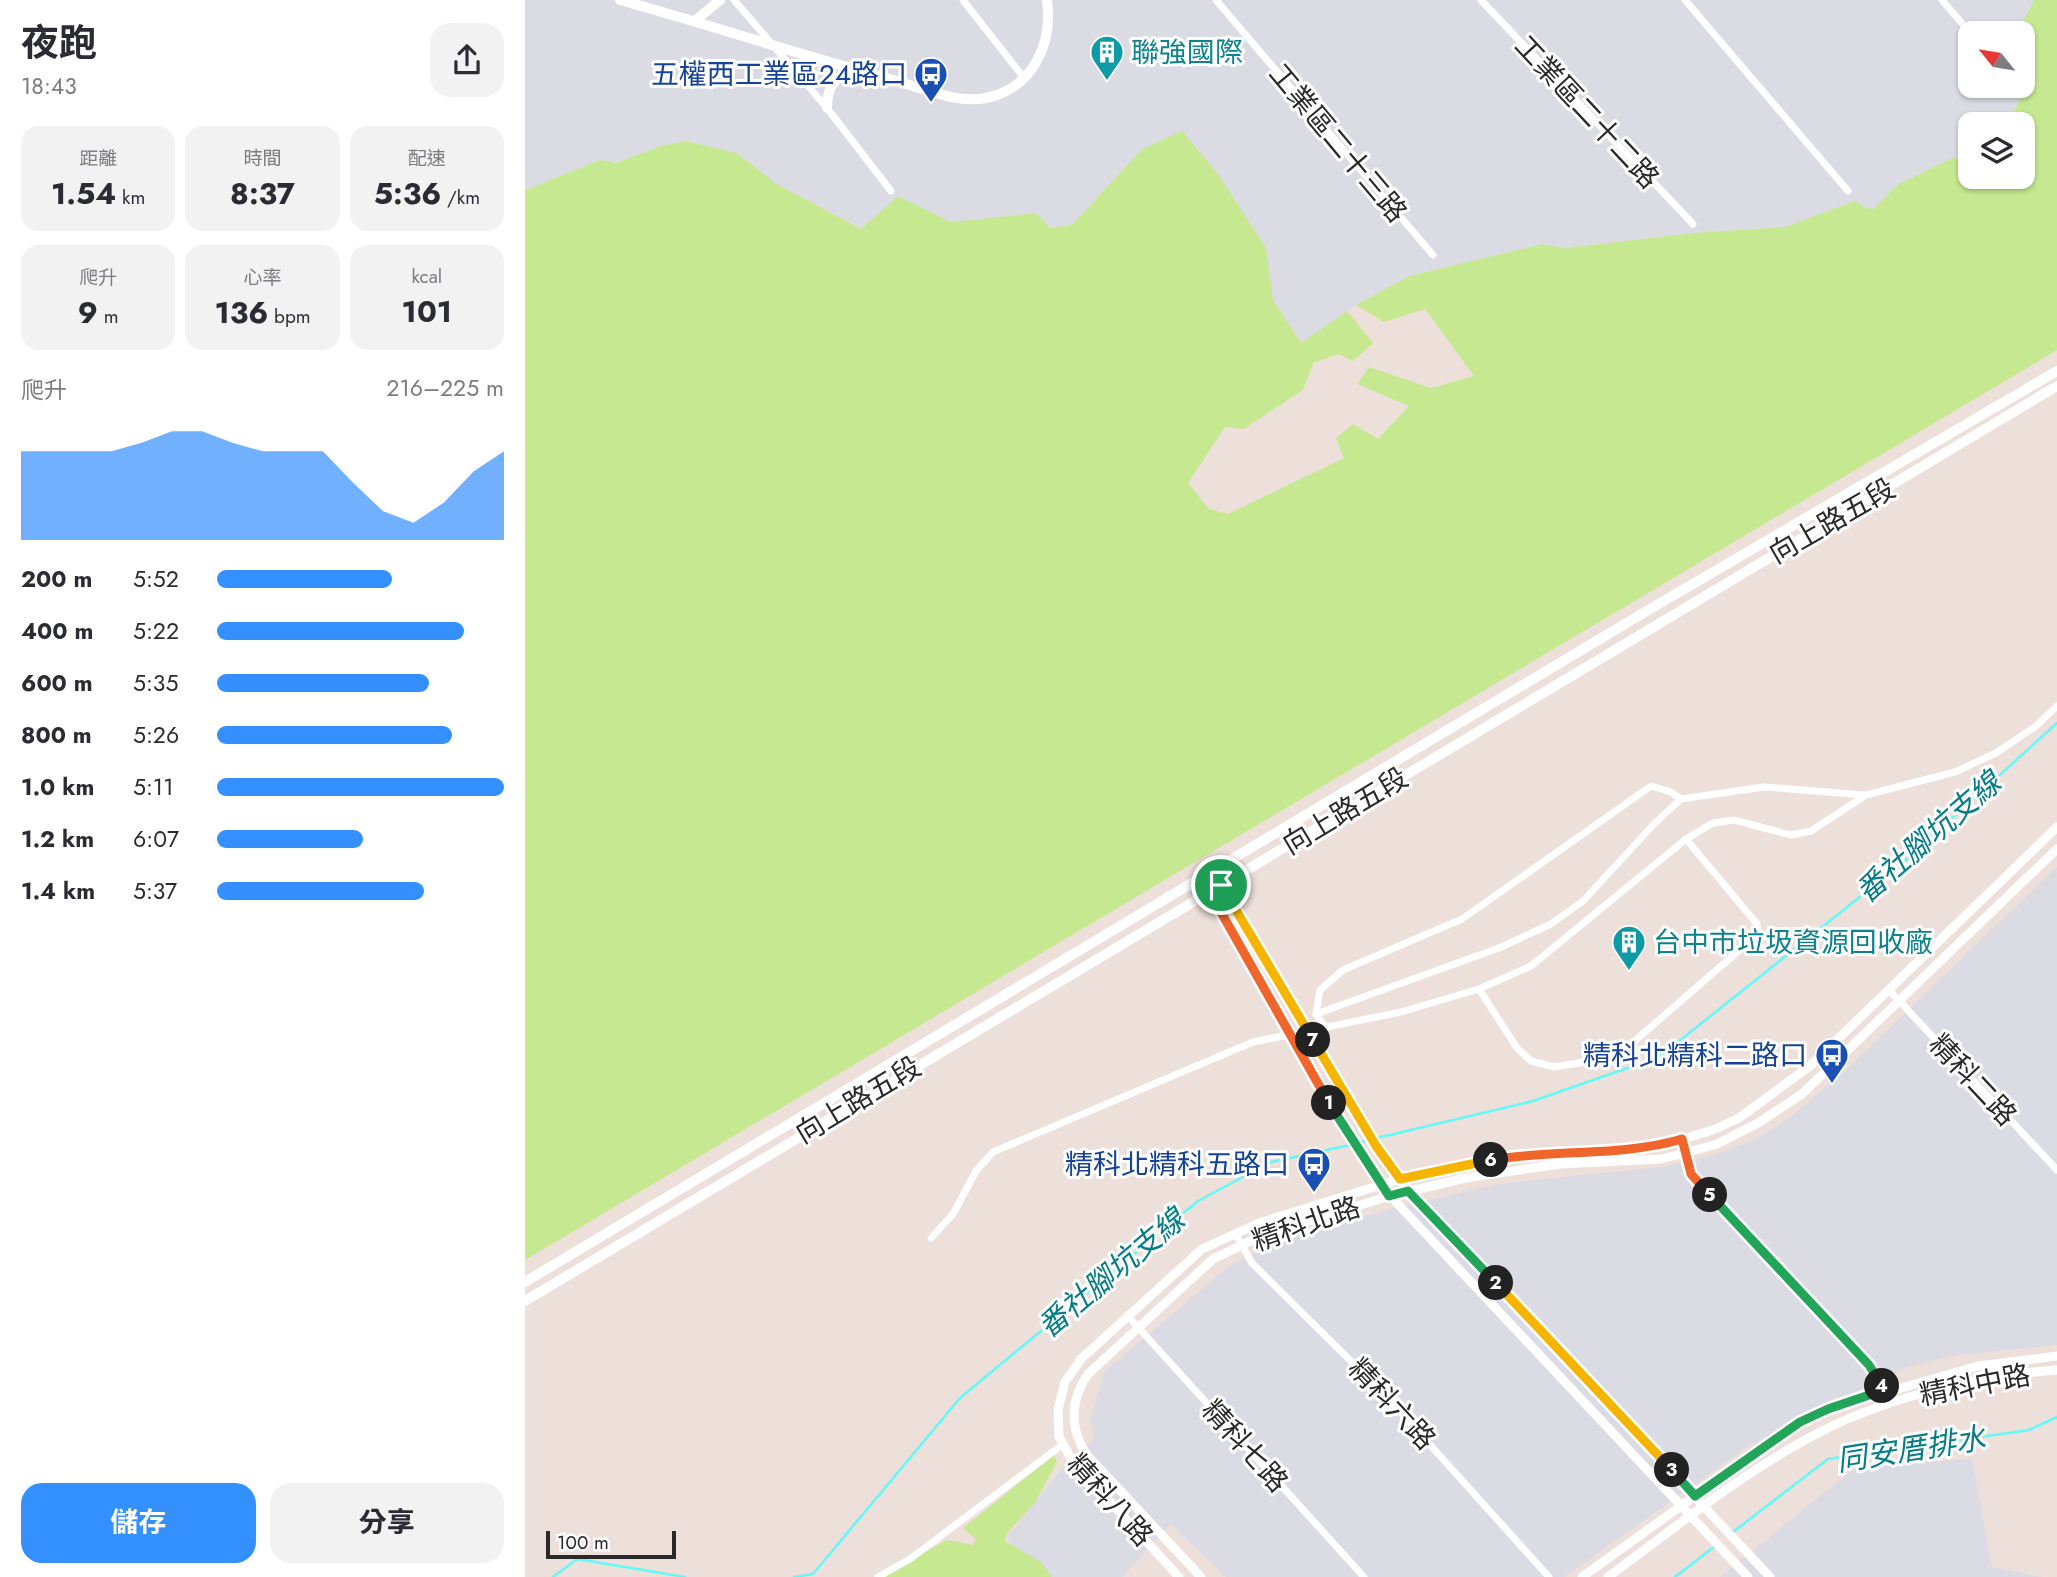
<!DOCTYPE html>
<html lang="zh-TW">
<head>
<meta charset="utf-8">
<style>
	:root { --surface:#fff; --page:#f2f2f3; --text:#2b2b33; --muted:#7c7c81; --accent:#3490ff }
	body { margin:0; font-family:Jost,"Noto Sans TC",sans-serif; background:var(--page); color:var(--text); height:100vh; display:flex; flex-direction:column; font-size:26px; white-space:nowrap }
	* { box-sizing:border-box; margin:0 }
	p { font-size:23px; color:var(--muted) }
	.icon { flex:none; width:38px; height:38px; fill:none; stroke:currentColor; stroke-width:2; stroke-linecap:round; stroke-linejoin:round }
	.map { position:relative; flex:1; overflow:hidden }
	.panel { display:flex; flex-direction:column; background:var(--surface); width:525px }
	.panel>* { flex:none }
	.needle { width:46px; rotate:300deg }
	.buttons { position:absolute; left:1433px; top:21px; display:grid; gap:14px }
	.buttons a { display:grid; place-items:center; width:77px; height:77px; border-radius:14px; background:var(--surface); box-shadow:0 2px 5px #0004; font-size:35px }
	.scale { position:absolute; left:21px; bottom:18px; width:130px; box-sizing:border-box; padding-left:7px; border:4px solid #292929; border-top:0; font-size:19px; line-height:24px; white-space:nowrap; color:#292929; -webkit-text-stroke:5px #fff; paint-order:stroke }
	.pin { position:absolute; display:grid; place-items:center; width:60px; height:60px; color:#fff; margin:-30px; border:4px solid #fff; border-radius:50%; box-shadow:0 2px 7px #0007 }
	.km { position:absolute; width:35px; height:35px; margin:-18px; border-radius:50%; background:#222; color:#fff; font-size:19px; line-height:35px; text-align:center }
	.round { display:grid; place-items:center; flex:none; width:74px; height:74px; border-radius:21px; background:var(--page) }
	.summary { display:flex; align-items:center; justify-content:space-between; height:119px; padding:0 21px }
	h1 { font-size:38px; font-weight:700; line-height:52px }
	.figures { display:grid; grid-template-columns:repeat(3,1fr); gap:10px; height:119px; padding:7px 21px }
	.figures div { display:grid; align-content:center; border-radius:18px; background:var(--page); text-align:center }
	.figures b { font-size:30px; font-weight:700 }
	.figures small { font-size:19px; font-weight:400 }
	.figures p { font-size:19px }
	.chart { height:196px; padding:14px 21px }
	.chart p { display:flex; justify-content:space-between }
	.chart svg { width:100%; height:126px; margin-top:7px; fill:var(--accent); opacity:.7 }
	.cta { display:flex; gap:14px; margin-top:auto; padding:14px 21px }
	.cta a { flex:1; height:80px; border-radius:21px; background:var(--accent); color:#fff; font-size:28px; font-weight:700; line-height:80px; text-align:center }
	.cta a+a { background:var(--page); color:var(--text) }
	ul { padding:0 21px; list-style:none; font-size:23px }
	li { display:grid; grid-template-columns:112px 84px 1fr; align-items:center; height:52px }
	li i { height:18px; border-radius:9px; background:var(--accent) }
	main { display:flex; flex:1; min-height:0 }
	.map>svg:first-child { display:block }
	.industrial { fill:#dbdbe4 }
	.green { fill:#c6e890 }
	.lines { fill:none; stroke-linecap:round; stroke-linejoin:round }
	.stream { stroke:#62f9f8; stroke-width:2.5 }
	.minor { stroke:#fff; stroke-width:7 }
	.tertiary { stroke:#fff; stroke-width:9 }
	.secondary { stroke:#fff; stroke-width:10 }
	.split-1-casing { stroke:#fff; stroke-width:14 }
	.split-2-casing { stroke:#fff; stroke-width:14 }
	.split-3-casing { stroke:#fff; stroke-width:14 }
	.split-4-casing { stroke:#fff; stroke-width:14 }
	.split-5-casing { stroke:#fff; stroke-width:14 }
	.split-6-casing { stroke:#fff; stroke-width:14 }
	.split-7-casing { stroke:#fff; stroke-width:14 }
	.split-8-casing { stroke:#fff; stroke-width:14 }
	.split-1 { stroke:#f0652b; stroke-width:9 }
	.split-2 { stroke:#22a559; stroke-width:9 }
	.split-3 { stroke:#f5b400; stroke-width:9 }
	.split-4 { stroke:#22a559; stroke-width:9 }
	.split-5 { stroke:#22a559; stroke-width:9 }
	.split-6 { stroke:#f0652b; stroke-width:9 }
	.split-7 { stroke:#f5b400; stroke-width:9 }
	.split-8 { stroke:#f5b400; stroke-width:9 }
	.labels { text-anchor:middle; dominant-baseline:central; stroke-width:6; stroke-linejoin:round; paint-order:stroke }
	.culture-label { font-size:28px; fill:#0d838f; stroke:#fff; text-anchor:start }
	.transit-label { font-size:28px; fill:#164399; stroke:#fff; text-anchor:end }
	.street-label { font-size:28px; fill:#292929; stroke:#fff }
	.water-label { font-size:30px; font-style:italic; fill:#057d87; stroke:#fff }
</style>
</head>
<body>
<main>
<section class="panel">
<div class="summary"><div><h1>夜跑</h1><p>18:43</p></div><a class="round"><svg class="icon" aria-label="share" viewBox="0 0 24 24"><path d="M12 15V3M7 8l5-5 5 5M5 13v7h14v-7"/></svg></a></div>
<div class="figures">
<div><p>距離</p><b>1.54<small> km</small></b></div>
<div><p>時間</p><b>8:37</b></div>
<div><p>配速</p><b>5:36<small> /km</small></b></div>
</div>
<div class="figures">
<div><p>爬升</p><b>9<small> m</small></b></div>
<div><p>心率</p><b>136<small> bpm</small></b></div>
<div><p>kcal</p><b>101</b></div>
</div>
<div class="chart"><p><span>爬升</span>216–225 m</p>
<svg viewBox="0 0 160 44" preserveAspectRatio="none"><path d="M0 44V13L10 13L20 13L30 13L40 10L50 6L60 6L70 10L80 13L90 13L100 13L110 24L120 34L130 38L140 31L150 20L160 13V44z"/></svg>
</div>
<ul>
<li><b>200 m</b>5:52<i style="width:61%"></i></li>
<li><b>400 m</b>5:22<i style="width:86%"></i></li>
<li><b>600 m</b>5:35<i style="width:74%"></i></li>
<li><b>800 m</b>5:26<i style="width:82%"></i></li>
<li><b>1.0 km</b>5:11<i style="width:100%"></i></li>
<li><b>1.2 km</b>6:07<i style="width:51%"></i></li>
<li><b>1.4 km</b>5:37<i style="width:72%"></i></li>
</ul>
<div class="cta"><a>儲存</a><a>分享</a></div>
</section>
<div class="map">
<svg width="1532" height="1577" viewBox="0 0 1532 1577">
	<rect width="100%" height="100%" fill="#eddfd9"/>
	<g class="industrial">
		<polygon points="0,0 1509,0 1492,33 1446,33 1446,86 1498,86 1498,79 1503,85 1482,124 1446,124 1445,168 1441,170 1372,185 1349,209 1340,208 1330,201 1260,227 1169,233 1040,248 1018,244 884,276 831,305 777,343 748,300 741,248 617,149 547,225 524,228 511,213 426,222 373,196 337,229 250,183 212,153 160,141 0,190"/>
		<polygon points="1532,867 1532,1345 1432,1355 1382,1367 1225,1445 1039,1577 701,1577 646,1524 597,1577 515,1577 492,1558 482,1537 538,1468 569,1439 565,1419 580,1371 707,1264 759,1239 872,1207 974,1184 1143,1166 1195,1153 1233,1138 1263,1119 1324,1067"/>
		<polygon points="1447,1459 1467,1567 1516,1577 1195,1577 1331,1467"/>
	</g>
	<g class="green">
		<polygon points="1509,0 1532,0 1532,350 0,1260 0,190 75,160 91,163 136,146 160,141 212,153 250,183 336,229 373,196 426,222 511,213 525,228 547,225 617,149 657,131 693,174 741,248 748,300 776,343 822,311 848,343 828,361 814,354 788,363 778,390 719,429 700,427 663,483 684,509 703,514 819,458 811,438 828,424 853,439 884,406 832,384 844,367 906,388 949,376 900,309 859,322 831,305 884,276 1018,244 1040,248 1169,233 1260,227 1330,201 1340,208 1349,209 1372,185 1429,157 1441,170 1445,168 1446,177 1498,177 1498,124 1482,124 1503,85 1498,79 1498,33 1492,33"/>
		<polygon points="529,1455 532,1462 510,1503 482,1533 480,1541 516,1562 527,1577 355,1577 422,1540 448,1545 451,1539 438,1528"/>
	</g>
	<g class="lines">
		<g class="stream">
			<polyline points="852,1138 1008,1101 1134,1057 1380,861 1532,723"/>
			<polyline points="831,1143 845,1140"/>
			<polyline points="1208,1532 1303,1459 1504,1430 1532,1417"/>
			<polyline points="28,1577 52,1559 160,1577"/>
			<polyline points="269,1577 288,1574 435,1398 673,1201 746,1162 825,1145"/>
			<polyline points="1150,1577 1189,1547"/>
		</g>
		<g class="minor">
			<polyline points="209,0 302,108 366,191"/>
			<polyline points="438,0 499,78"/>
			<polyline points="691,0 908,255"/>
			<polyline points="956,0 1168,224"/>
			<polyline points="1160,0 1323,191"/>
			<polyline points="1417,0 1446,34"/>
			<polyline points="954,989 1006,966 1161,839 1188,823 1209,820 1266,835 1286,831 1341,795 1430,772 1471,753 1511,726 1532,706"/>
			<polyline points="1364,990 1532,1170"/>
			<polyline points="791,1014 974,948 1026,924 1058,901 1130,823 1156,799 1239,787 1340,795"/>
			<polyline points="801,1028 791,1014 795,990 818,970 937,919 1126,786 1146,792 1156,799"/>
			<polyline points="1157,1139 1166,1174 1344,1365 1362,1396"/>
			<polyline points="710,1233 727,1263 862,1397 1024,1577"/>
			<polyline points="406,1238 428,1214 451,1171 468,1152 728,1042 876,1012 954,989 992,1048 1006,1061 1029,1067 1054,1063 1105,1045 1233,934 1232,924 1161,839"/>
			<polyline points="602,1315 839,1577"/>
			<polyline points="353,1577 385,1559 537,1445"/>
		</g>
		<g class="tertiary">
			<path d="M 688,863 C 694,874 697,886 703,897 C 761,996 818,1097 883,1191 L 1245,1577"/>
			<polyline points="675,871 814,1122 855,1185 1223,1577"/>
			<polyline points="654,1577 547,1460 534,1437 533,1410 540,1382 556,1359 677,1249 734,1223 875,1179 994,1155 1138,1145 1188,1130 1214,1118 1285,1066 1532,827"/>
			<path d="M 676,1577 L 562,1455 C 544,1429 545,1400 563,1374 L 688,1259 L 740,1234 L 865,1196 L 940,1178 L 1035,1164 L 1136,1159 L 1160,1153 L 1192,1144 L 1233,1123 L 1277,1094 L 1532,849"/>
			<polyline points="1057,1577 1248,1440 1303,1409 1453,1366 1532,1356"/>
			<path d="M 1083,1577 C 1151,1527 1219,1471 1295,1432 C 1366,1396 1452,1376 1532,1370"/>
		</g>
		<g class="secondary">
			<path d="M 95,0 C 188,26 279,56 372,81 C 399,89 433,104 461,98 C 508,88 528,44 522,0"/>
			<polyline points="170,21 195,0"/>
			<path d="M 302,108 C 302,87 309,79 326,69"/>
			<polyline points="0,1282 1120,612 1532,371"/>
			<polyline points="0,1301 1532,386"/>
		</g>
	</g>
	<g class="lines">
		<defs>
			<polyline id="split-1" points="696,885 684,891 804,1103"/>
			<polyline id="split-2" points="804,1103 864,1196 883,1191 971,1283"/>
			<polyline id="split-3" points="971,1283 1147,1470"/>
			<polyline id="split-4" points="1147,1470 1170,1496 1275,1422 1303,1409 1359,1390 1357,1386"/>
			<polyline id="split-5" points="1185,1195 1344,1365 1357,1386"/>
			<path id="split-6" d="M 966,1160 C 1028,1149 1096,1157 1157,1139 L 1166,1174 L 1185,1195"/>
			<polyline id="split-7" points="788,1040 851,1146 875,1179 966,1160"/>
			<polyline id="split-8" points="696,885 788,1040"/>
		</defs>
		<use href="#split-1" class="split-1-casing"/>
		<use href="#split-2" class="split-2-casing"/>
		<use href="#split-3" class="split-3-casing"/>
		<use href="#split-4" class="split-4-casing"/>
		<use href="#split-5" class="split-5-casing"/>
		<use href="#split-6" class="split-6-casing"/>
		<use href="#split-7" class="split-7-casing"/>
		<use href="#split-8" class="split-8-casing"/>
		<use href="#split-1" class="split-1"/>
		<use href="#split-2" class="split-2"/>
		<use href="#split-3" class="split-3"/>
		<use href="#split-4" class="split-4"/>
		<use href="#split-5" class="split-5"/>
		<use href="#split-6" class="split-6"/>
		<use href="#split-7" class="split-7"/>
		<use href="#split-8" class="split-8"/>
	</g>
	<defs>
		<symbol id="building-pin" viewBox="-11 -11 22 30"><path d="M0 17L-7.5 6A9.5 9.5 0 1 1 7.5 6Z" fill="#0f9aa8" stroke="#fff"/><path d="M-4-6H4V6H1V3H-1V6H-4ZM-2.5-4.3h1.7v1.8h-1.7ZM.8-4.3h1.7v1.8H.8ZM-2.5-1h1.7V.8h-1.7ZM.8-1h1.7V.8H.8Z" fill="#fff"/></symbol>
		<symbol id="bus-pin" viewBox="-11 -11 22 30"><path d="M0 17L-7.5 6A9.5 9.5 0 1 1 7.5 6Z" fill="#1a4fb4" stroke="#fff"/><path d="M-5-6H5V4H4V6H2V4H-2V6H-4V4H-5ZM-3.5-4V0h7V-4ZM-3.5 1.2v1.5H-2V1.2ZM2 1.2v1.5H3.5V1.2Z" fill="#fff"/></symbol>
	</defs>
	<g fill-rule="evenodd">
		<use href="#building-pin" x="563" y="33" width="38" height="52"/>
		<use href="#bus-pin" x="387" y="55" width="38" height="52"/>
		<use href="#building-pin" x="1085" y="923" width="38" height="52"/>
		<use href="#bus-pin" x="1288" y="1036" width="38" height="52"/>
		<use href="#bus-pin" x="770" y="1145" width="38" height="52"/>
	</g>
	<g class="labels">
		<g class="culture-label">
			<text x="606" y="52">聯強國際</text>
			<text x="1128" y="942">台中市垃圾資源回收廠</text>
		</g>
		<g class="transit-label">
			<text x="382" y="74">五權西工業區24路口</text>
			<text x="1282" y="1055">精科北精科二路口</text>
			<text x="764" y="1164">精科北精科五路口</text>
		</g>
		<g class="street-label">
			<text transform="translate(1062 112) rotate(47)">工業區二十二路</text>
			<text transform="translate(813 143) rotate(50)">工業區二十三路</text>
			<text transform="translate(1307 521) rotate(-30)">向上路五段</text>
			<text transform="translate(820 811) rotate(-31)">向上路五段</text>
			<text transform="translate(1448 1080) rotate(47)">精科二路</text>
			<text transform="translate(333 1100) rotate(-31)">向上路五段</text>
			<text transform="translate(781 1224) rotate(-19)">精科北路</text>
			<text transform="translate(1450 1385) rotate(-11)">精科中路</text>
			<text transform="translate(867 1404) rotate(47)">精科六路</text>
			<text transform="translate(720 1446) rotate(48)">精科七路</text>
			<text transform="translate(585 1500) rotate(48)">精科八路</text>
		</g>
		<g class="water-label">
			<text transform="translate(1403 837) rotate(-41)">番社腳坑支線</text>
			<text transform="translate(586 1273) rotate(-40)">番社腳坑支線</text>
			<text transform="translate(1386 1449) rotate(-9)">同安厝排水</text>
		</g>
	</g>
</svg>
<div class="buttons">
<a><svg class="needle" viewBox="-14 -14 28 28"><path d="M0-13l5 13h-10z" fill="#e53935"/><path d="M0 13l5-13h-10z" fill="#7c7c81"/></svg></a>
<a><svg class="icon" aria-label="layers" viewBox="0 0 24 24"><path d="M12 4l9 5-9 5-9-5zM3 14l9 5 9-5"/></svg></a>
</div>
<div class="scale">100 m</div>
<div class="pin" style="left:696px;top:885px;background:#1e9e55"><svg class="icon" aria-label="arrive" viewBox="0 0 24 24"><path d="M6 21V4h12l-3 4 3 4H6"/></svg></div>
<b class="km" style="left:804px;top:1103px">1</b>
<b class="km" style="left:971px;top:1283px">2</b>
<b class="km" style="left:1147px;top:1470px">3</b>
<b class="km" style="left:1357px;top:1386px">4</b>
<b class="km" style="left:1185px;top:1195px">5</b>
<b class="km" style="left:966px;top:1160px">6</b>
<b class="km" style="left:788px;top:1040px">7</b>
</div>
</main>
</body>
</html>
